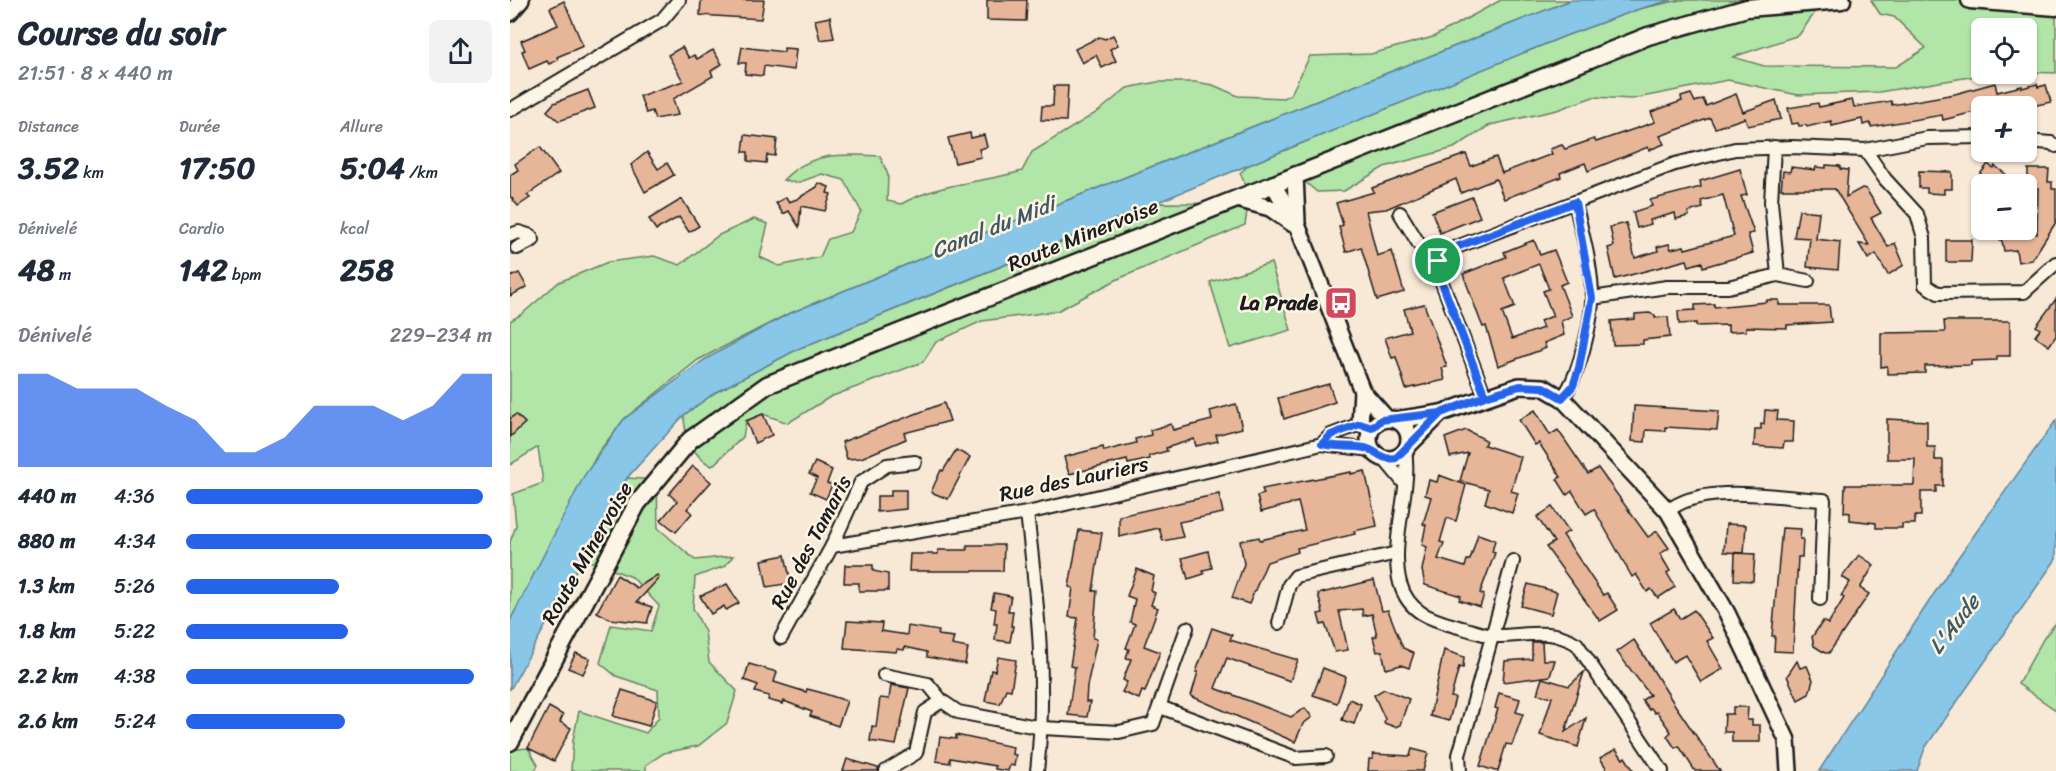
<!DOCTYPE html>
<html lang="fr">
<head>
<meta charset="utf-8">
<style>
	:root { --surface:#fff; --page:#f2f2f3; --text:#1f2937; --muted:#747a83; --accent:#2563eb }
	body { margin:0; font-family:Sriracha,sans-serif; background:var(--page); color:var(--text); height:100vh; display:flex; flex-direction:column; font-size:22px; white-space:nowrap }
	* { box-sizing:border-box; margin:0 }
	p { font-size:20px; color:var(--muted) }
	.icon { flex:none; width:33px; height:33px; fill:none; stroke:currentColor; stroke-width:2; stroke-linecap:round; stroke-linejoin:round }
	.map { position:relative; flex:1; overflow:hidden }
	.drawer { display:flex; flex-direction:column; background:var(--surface); width:510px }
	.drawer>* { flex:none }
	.buttons { position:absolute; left:1461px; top:18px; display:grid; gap:12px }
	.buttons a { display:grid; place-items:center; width:66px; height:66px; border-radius:9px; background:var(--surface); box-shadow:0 2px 4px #0004; font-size:30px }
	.pin { position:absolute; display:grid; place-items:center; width:51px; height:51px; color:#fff; margin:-26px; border:3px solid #fff; border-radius:50%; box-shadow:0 2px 6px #0007 }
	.round { display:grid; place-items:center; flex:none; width:63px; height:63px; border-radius:9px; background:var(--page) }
	.summary { display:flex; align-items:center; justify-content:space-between; height:102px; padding:0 18px }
	h1 { font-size:33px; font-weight:700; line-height:45px }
	.figures { display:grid; grid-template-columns:repeat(3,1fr); gap:9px; height:102px; padding:6px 18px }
	.figures div { display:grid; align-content:center }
	.figures b { font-size:30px; font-weight:700 }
	.figures small { font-size:16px; font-weight:400 }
	.figures p { font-size:16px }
	.chart { height:168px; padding:12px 18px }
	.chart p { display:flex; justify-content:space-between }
	.chart svg { width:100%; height:108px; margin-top:6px; fill:var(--accent); opacity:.7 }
	ul { padding:0 18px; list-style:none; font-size:20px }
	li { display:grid; grid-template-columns:96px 72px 1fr; align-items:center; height:45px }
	li i { height:15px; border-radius:8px; background:var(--accent) }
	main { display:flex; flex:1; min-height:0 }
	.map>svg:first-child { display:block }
	.green { fill:#b1e6a8; stroke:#668162; stroke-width:1.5 }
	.water { fill:#88c7e8; stroke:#5d8396; stroke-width:1.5 }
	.building { fill:#e7b699; stroke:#1c1c1c; stroke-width:1.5; fill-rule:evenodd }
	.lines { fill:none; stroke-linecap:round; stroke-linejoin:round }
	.minor-casing { stroke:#1c1c1c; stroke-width:16 }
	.tertiary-casing { stroke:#1c1c1c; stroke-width:20 }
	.secondary-casing { stroke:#1c1c1c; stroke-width:21 }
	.minor { stroke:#fcf5e5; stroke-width:12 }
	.tertiary { stroke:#fcf5e5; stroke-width:15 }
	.secondary { stroke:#fcf5e5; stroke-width:16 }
	.route-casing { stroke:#fff; stroke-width:12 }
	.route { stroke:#2563eb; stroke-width:8 }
	.labels { text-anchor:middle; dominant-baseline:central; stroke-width:5; stroke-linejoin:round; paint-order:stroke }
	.street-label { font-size:21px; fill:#1c1c1c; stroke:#fcf5e5 }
	.poi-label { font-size:21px; font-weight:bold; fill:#1c1c1c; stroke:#fcf5e5; text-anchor:end }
	.water-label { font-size:22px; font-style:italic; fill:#425863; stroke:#fcf5e5 }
</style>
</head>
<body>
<main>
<section class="drawer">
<div class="summary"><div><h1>Course du soir</h1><p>21:51 · 8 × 440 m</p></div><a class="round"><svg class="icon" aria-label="share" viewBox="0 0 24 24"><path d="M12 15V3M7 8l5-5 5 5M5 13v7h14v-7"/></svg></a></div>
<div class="figures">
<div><p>Distance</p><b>3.52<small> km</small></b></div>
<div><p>Durée</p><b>17:50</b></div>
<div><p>Allure</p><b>5:04<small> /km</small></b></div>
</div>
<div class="figures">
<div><p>Dénivelé</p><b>48<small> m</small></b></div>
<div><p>Cardio</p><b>142<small> bpm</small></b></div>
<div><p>kcal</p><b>258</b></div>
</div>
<div class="chart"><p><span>Dénivelé</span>229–234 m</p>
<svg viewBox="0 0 160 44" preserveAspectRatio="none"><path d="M0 44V6L10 6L20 12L30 12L40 12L50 19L60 25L70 38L80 38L90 32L100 19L110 19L120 19L130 25L140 19L150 6L160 6V44z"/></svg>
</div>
<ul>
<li><b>440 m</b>4:36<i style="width:97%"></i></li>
<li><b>880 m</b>4:34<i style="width:100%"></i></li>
<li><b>1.3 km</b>5:26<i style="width:50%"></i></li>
<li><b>1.8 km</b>5:22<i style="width:53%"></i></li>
<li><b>2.2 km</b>4:38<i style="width:94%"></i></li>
<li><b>2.6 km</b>5:24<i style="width:52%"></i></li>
</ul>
</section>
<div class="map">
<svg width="1546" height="771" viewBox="0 0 1546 771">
	<rect width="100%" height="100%" fill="#f8e8d6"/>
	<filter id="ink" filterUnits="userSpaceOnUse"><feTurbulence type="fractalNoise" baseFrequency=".0167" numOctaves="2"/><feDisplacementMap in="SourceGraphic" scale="12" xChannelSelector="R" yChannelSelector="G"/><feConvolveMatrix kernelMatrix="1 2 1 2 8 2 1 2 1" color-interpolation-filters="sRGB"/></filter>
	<g filter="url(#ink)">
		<g class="green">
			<path d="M 991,0 L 1061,0 L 422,254 L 276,315 L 188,360 L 114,419 L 88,453 L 0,621 L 0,542 L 6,526 L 3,494 L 33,483 L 28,447 L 0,465 L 0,321 L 12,314 L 49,282 L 98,262 L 144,256 L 170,265 L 209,235 L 244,219 L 258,224 L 250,257 L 269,266 L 310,257 L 318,239 L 341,232 L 351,211 L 334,180 L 312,174 L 287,183 L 273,180 C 301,151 333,154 370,156 L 378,175 L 377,201 L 391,204 C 429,183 471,183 512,171 L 522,152 L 589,111 L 617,88 L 647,82 L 685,82 L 703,85 L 728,96 L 773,98 L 781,94 L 800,56 L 861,54 L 923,37 Z"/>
			<polygon points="1170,0 1337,0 1306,11 1289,35 1223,57 1254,66 1386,67 1416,48 1384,17 1370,14 1361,0 1546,0 1546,73 1517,72 1516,28 1472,28 1472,74 1478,74 1369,92 1288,95 1218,80 1122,99 1083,97 1047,110 980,125 944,148 874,167 834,191 807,192 794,181 757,195 735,184 730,173 739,165 1055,36 1129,9"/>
			<path d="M 648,203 L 738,204 L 735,225 L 608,279 L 547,311 L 472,321 L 426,342 L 413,362 L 320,397 L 278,423 L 253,414 L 236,421 L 233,437 L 202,466 C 183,457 174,435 174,415 L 206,392 L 290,348 Z"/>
			<polygon points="761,263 781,330 720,348 700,282"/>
			<polygon points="117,478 147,480 148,528 185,560 223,556 215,566 185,577 183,608 195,632 199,662 227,691 217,723 188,746 154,753 136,765 136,771 61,771 63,740 69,711 136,733 149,717 148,690 106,676 90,663 101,625 141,631 149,606 122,577 71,558"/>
			<polygon points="1546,623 1546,710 1508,684 1535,636"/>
			<polygon points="18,748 28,765 25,771 0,771 0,750"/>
		</g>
		<g class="water">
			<polygon points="1061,0 1162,0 1129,9 1055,36 290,348 206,392 174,415 117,478 0,690 0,621 74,476 114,419 194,360 276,315 422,254"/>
			<polygon points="1546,420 1546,559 1415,748 1407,771 1309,771 1442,566"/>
		</g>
		<g class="building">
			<polygon points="191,0 254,0 251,19 190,15"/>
			<polygon points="477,0 517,0 516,21 477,20"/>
			<polygon points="54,1 73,46 47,57 48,60 39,64 37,61 19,69 12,51 15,50 11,41 48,25 40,8"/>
			<polygon points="320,17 324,38 310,40 305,20"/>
			<polygon points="603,35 608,45 600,49 606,61 592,68 586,55 572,63 565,49 589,37 595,39"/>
			<polygon points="172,47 179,58 184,55 187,59 203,50 212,64 201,71 203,76 163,99 168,115 145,119 142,111 136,113 130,96 173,81 158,55"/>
			<polygon points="232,47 274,52 274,48 286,49 284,70 254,66 253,76 235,74 236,63 229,63"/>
			<polygon points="1485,83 1487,92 1512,86 1512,88 1527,84 1528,87 1536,85 1541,102 1522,106 1472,106 1472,110 1433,120 1432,115 1361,127 1360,123 1353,125 1352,119 1322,126 1321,121 1297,127 1296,125 1289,126 1288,123 1282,124 1278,108 1308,103 1309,107 1342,100 1344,107 1381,101 1382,105 1445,94"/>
			<polygon points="544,86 558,86 556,121 531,120 532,106 543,106"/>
			<polygon points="78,90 85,108 49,121 37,111 44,103"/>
			<polygon points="1181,94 1185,102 1193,99 1196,106 1226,94 1233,112 1266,100 1271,119 1238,126 1235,118 1205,128 1200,118 1150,136 1154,144 1139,150 1138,147 1078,171 1075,163 1050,173 1051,177 994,199 986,179 951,193 946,179 876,209 856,211 867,256 882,251 894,292 867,300 851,247 836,252 829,227 833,225 826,203 864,192 862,188 956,154 961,166 986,157 992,173 1042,154 1040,149 1052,145 1055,149 1084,139 1086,142 1145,122 1141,112 1172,101 1171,97"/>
			<polygon points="460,133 461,138 474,135 477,147 469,149 471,157 445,163 438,138"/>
			<polygon points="235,135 267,139 265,156 257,155 256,163 238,161 238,152 233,152"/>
			<polygon points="30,147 49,173 17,195 20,198 8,206 0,196 0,175 8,170 5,164"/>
			<polygon points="137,152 148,169 157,163 164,175 135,192 121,165"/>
			<polygon points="1478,164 1483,168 1485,166 1498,176 1491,184 1474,184 1467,178"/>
			<polygon points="1316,165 1330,166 1330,169 1338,170 1336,197 1352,188 1356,189 1371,213 1361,218 1378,247 1385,243 1394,265 1378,275 1366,254 1358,259 1349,244 1359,245 1325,189 1271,189 1273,171 1280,172 1281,167 1305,170 1306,167 1316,168"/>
			<polygon points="1230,169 1237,195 1231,196 1244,233 1238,234 1243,253 1193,267 1192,262 1179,266 1177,260 1105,279 1098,248 1104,246 1100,227 1116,223 1125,258 1148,251 1147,247 1159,244 1161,249 1174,246 1175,249 1224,236 1213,195 1191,201 1193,208 1178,212 1179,216 1166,219 1165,213 1140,220 1141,224 1127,228 1123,212 1142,206 1140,200 1191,187 1190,181"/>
			<polygon points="1518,169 1539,169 1538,182 1542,182 1542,189 1546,189 1546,222 1522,260 1508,262 1506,250 1494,251 1492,241 1476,230 1519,230 1527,234 1528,188 1518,188"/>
			<polygon points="1409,171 1442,172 1442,189 1434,189 1434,194 1417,193 1417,188 1409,188"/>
			<polygon points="308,183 319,187 317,193 321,194 315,211 291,206 289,227 279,211 273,214 266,203 276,197 279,202 287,199 307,187"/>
			<polygon points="962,197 970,217 930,233 922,212"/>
			<polygon points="172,199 189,226 179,232 169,217 146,230 139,219"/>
			<polygon points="1289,210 1309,212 1306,239 1330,242 1328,270 1297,267 1300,238 1284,237"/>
			<path d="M 1024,240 L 1030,255 L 1044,250 L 1057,282 L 1050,285 L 1062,316 L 1051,321 L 1054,335 L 1034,343 L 1036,348 L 988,366 L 976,326 L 973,327 L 970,320 L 953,274 L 996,257 L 994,252 ZM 1029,264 L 1039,289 L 1033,291 L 1043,316 L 1030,321 L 1033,328 L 1002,339 L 992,312 L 1005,307 L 994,278 Z"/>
			<polygon points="1436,240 1462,240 1461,262 1436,262"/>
			<polygon points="9,273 17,287 0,296 0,277"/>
			<polygon points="1546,299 1546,336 1539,346 1525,336 1530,329 1526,326"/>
			<polygon points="1257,300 1269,300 1269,305 1319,305 1321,322 1277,325 1277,328 1236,327 1236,331 1218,332 1218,325 1186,326 1186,323 1169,324 1168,311 1185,310 1185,305 1204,304 1204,307 1257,302"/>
			<polygon points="914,304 937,367 932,368 935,380 896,389 886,357 882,358 875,338 900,331 894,309"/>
			<polygon points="1139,313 1145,315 1145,318 1158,317 1160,337 1133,340 1133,344 1103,345 1101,321 1125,319 1125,314"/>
			<polygon points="1434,321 1500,321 1500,356 1487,356 1487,360 1461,361 1461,365 1415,366 1415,373 1377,374 1377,366 1371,367 1371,333 1435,332"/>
			<polygon points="819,384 825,402 774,419 768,398"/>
			<polygon points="434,403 440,421 394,433 396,439 351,458 337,459 332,442"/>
			<polygon points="726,404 732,428 706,435 708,441 686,446 684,439 656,448 657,451 639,456 640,459 618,464 617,460 559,474 554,457 593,447 594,451 626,443 625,439 641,435 640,430 661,424 663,430 702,420 700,411"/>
			<polygon points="1124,406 1209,411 1207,430 1155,427 1155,431 1136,430 1135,442 1122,441"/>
			<polygon points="1025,410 1040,435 1048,430 1078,474 1088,468 1138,537 1147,531 1159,548 1150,554 1160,571 1157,573 1165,587 1148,598 1141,589 1137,592 1126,574 1122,577 1084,509 1076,514 1062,491 1057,495 1047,479 1051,477 1029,443 1025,445 1009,420"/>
			<polygon points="1255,410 1268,411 1267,420 1284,421 1283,442 1274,442 1273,448 1244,446 1245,429 1251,429 1251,423 1254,424"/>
			<polygon points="6,414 15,423 0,437 0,419"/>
			<polygon points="253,414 262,435 245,443 236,421"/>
			<polygon points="1377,419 1417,421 1417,447 1425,447 1425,460 1433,460 1433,486 1426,486 1426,492 1411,492 1411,516 1405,516 1405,524 1392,524 1392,528 1366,528 1366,523 1340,520 1340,513 1334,512 1335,485 1404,485 1405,459 1377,459"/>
			<polygon points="956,430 976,440 974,445 1011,457 1001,491 1008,493 1002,513 975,503 979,489 950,481 958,453 940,457 935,438"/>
			<polygon points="446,450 460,457 438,499 421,492 431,470 433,471"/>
			<polygon points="305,462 322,470 317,483 322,485 316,499 300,492 307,478 299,474"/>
			<polygon points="183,466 201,482 177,509 182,513 166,532 151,520 167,501 159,494"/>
			<polygon points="855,471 867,526 844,531 845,534 787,548 788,552 757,562 739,604 722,598 734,564 730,541 749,537 750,540 795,530 788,502 751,512 747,496 754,494 752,489 841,472 841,474"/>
			<polygon points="929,475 956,485 946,521 937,518 930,542 934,543 928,559 955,567 957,560 960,560 968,534 985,540 982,552 985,553 970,593 974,595 970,607 949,600 951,596 915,585 912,570 917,547 912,545 916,525 913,524 921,497 915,495 919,480 927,482"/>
			<polygon points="381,490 396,490 396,509 367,512 367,496 381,496"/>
			<polygon points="709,494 713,513 669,522 673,537 653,541 649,528 609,537 609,516"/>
			<polygon points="1042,507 1059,531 1053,535 1093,595 1097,593 1108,610 1090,621 1036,547 1044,542 1027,517"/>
			<polygon points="1216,524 1236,525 1234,553 1214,552"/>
			<polygon points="1272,528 1291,529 1290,539 1293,539 1292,557 1288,557 1283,652 1264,651 1265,636 1262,636"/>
			<polygon points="569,530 592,533 583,591 587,591 583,638 587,639 577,686 576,702 580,702 577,717 558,715 565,667 560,666 568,618 559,617 563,588 559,587"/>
			<polygon points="457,545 494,545 493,571 399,571 400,554 428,554 428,550 457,550"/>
			<polygon points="698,551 702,568 693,570 694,574 678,579 672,558"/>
			<polygon points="1225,553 1245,554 1243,581 1224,580"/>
			<polygon points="275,555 281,583 257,587 252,560"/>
			<polygon points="1349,555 1364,565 1350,588 1359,594 1319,653 1315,653 1304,646 1302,637 1313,621 1318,624 1334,598 1331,596 1340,582 1332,577"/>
			<polygon points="335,565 363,565 363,571 378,574 378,591 349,591 349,583 334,583"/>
			<polygon points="627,569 644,576 641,591 645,593 641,605 648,608 634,646 650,652 635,692 632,691 629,699 612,692 617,682 613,680 621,659 616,658 619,649 616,648 625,624 620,622 625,599 617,596"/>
			<polygon points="107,575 127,588 147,575 149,578 127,602 142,607 137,623 100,619 87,612"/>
			<polygon points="864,580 872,611 878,610 893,648 904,653 899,668 891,665 876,669 872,651 867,652 863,637 867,636 862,614 853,616 852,609 829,611 838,650 825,652 815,624 811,625 808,614 813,613 808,594"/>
			<polygon points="217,584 229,603 216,610 214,606 201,614 190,596"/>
			<polygon points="1018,584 1047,592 1041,614 1011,606"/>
			<polygon points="484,593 501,596 498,611 503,611 501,626 503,626 500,642 485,640 487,624 484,624 486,609 481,608"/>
			<polygon points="1164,609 1170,619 1184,610 1203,638 1197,641 1213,669 1191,682 1175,655 1163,662 1140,623"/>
			<polygon points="337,621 372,623 371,631 397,635 398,626 429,631 428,635 444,637 442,645 458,648 455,664 417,657 417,652 395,647 394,650 387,649 386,652 334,648"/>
			<polygon points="702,628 722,635 720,640 788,660 780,681 717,658 705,688 781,717 795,708 802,717 793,724 785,742 681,696 688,672 686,672"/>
			<polygon points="1124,640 1165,705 1210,771 1185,771 1169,746 1165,748 1157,736 1161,732 1147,712 1145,713 1141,708 1139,710 1132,700 1140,695 1107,652"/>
			<polygon points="1022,642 1032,642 1033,660 1045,660 1040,676 993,682 995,661 1022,659"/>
			<polygon points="934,650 954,657 953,668 949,667 941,697 945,698 939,721 920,716"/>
			<polygon points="66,653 80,659 73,674 58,668"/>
			<polygon points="488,657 506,660 501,690 496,689 490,704 475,701 481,670 485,671"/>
			<polygon points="1287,661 1290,668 1297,666 1303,680 1299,694 1288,700 1277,676"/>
			<polygon points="239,664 267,672 264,682 296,692 297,689 309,692 337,701 328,726 300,716 302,712 274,701 273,704 258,700 259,696 245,692 248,685 234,680"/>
			<polygon points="813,668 836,677 827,703 803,695"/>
			<polygon points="1074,672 1055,732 1076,718 1068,747 1030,735 1042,697 1027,694 1032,678 1059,686"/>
			<polygon points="381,685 399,688 386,745 360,741 362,726 366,727 370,698 379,699"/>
			<polygon points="874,689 899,699 890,725 885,727 874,723 875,719 864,695"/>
			<polygon points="112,690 147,701 139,726 103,716"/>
			<polygon points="989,693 1010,699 1006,712 1013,714 1002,745 996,744 988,771 985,771 970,766 988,709 985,708"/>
			<polygon points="839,699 851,704 844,724 832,720"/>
			<polygon points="39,707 53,715 50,722 61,728 44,761 18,748"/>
			<polygon points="1223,707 1238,707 1237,720 1242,720 1242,725 1250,725 1250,742 1222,742 1222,732 1214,732 1215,714 1223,714"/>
			<polygon points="446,735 503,747 502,754 506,755 504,766 500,765 498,771 485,769 485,766 440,758 440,763 426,761 430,737 446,739"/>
			<polygon points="902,749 918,753 913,771 858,771 859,759 863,759 863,754 900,756"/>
			<polygon points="1106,749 1113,759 1115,757 1124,771 1093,771 1097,769 1090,758"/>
			<polygon points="337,759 368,768 368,771 333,771"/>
		</g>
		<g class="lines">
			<defs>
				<g id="minor">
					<polyline points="0,110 152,20 169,0"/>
					<polyline points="1516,141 1541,143 1546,146"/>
					<polyline points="1264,147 1261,202 1268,275"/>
					<polyline points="1355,150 1375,179 1407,214 1414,238 1415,285 1428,293 1514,292 1546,263"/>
					<polyline points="890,213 912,249 928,261"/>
					<polyline points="0,235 9,232 21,236 23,240 7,248"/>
					<polyline points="1082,298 1157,287 1218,287 1268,275 1298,281"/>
					<polyline points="975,396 928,272 928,261 936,251 1065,202"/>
					<path d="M 1052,398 C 1068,380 1082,322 1082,298 C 1082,266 1072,233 1065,202 L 1165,164 L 1225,149 L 1282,147 L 1355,150 L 1417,138 L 1472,137"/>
					<polyline points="812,444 821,435 850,424"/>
					<path d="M 895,451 C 902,490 879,540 890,583 C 899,615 924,620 952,628 C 962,630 973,635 983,636 C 1016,637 1037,626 1067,644 L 1152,771"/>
					<polyline points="874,459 894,483"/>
					<path d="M 1158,511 C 1192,482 1270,498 1314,500 L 1310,599"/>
					<path d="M 517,513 C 527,599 537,684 527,771"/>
					<polyline points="322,546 517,513 812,444 862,450"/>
					<polyline points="769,623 779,585 786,576 887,553"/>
					<polyline points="271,638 322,546 351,482 377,465 405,462"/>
					<polyline points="374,675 418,684 432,701 448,712 532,728 609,732 643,724 677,628"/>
					<polyline points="650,707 786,758 816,756"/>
					<polyline points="376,771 406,753 415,712 432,701"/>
					<polyline points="950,771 949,755 1003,561"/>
				</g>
				<g id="tertiary">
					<polyline points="0,13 11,0"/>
					<polyline points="785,175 787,221"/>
					<polyline points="763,184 788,227 852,391 877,419"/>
					<polyline points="727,199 760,208 783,224"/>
					<polyline points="852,391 850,424 862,428"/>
					<circle cx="879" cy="439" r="20"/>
					<polyline points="886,420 931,413 1009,386 1033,387 1052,398 1158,511 1217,613 1240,661 1277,740 1279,771"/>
					<polyline points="898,446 931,413"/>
				</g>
				<g id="secondary">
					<polyline points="1460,0 1546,7"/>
					<polyline points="0,742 127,504 180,440 257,385 1138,36 1237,8 1332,0"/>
				</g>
			</defs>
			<use href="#minor" class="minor-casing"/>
			<use href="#tertiary" class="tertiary-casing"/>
			<use href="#secondary" class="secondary-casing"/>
			<use href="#minor" class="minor"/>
			<use href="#tertiary" class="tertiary"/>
			<use href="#secondary" class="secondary"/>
		</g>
	</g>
	<g class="lines" filter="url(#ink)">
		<defs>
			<path id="route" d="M 928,261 L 928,272 L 975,396 L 931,413 L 871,420 L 862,428 L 850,424 L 821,435 L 812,444 C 826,448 841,445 855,448 C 868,451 871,461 886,458 L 931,413 L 975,396 L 1010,386 L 1033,387 L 1052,398 L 1063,386 L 1069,368 L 1082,298 L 1065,202 L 936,251 L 928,261"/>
		</defs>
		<use href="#route" class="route-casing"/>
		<use href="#route" class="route"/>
	</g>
	<defs>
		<symbol id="bus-square" viewBox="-11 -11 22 22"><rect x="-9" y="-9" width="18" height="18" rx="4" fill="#d1495b" stroke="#fcf5e5"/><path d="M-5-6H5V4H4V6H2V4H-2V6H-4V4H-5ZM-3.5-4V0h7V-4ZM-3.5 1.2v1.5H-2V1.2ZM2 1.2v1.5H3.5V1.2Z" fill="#fff"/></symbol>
	</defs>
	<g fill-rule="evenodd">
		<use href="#bus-square" x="812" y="284" width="38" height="38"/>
	</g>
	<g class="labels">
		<g class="street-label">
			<text transform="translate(573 235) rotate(-22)">Route Minervoise</text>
			<text transform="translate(564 479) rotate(-12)">Rue des Lauriers</text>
			<text transform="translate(301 542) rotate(-62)">Rue des Tamaris</text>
			<text transform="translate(77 553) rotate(-60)">Route Minervoise</text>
		</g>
		<g class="poi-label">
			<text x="808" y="303">La Prade</text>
		</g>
		<g class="water-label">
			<text transform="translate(483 227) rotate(-22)">Canal du Midi</text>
			<text transform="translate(1444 624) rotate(-52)">L'Aude</text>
		</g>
	</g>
</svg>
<div class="buttons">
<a><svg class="icon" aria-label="locate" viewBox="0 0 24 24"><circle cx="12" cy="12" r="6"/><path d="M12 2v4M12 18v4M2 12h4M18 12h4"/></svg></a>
<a>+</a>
<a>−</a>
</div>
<div class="pin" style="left:928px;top:261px;background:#1e9e55"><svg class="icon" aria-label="arrive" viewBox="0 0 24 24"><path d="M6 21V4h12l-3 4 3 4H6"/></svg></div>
</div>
</main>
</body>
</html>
